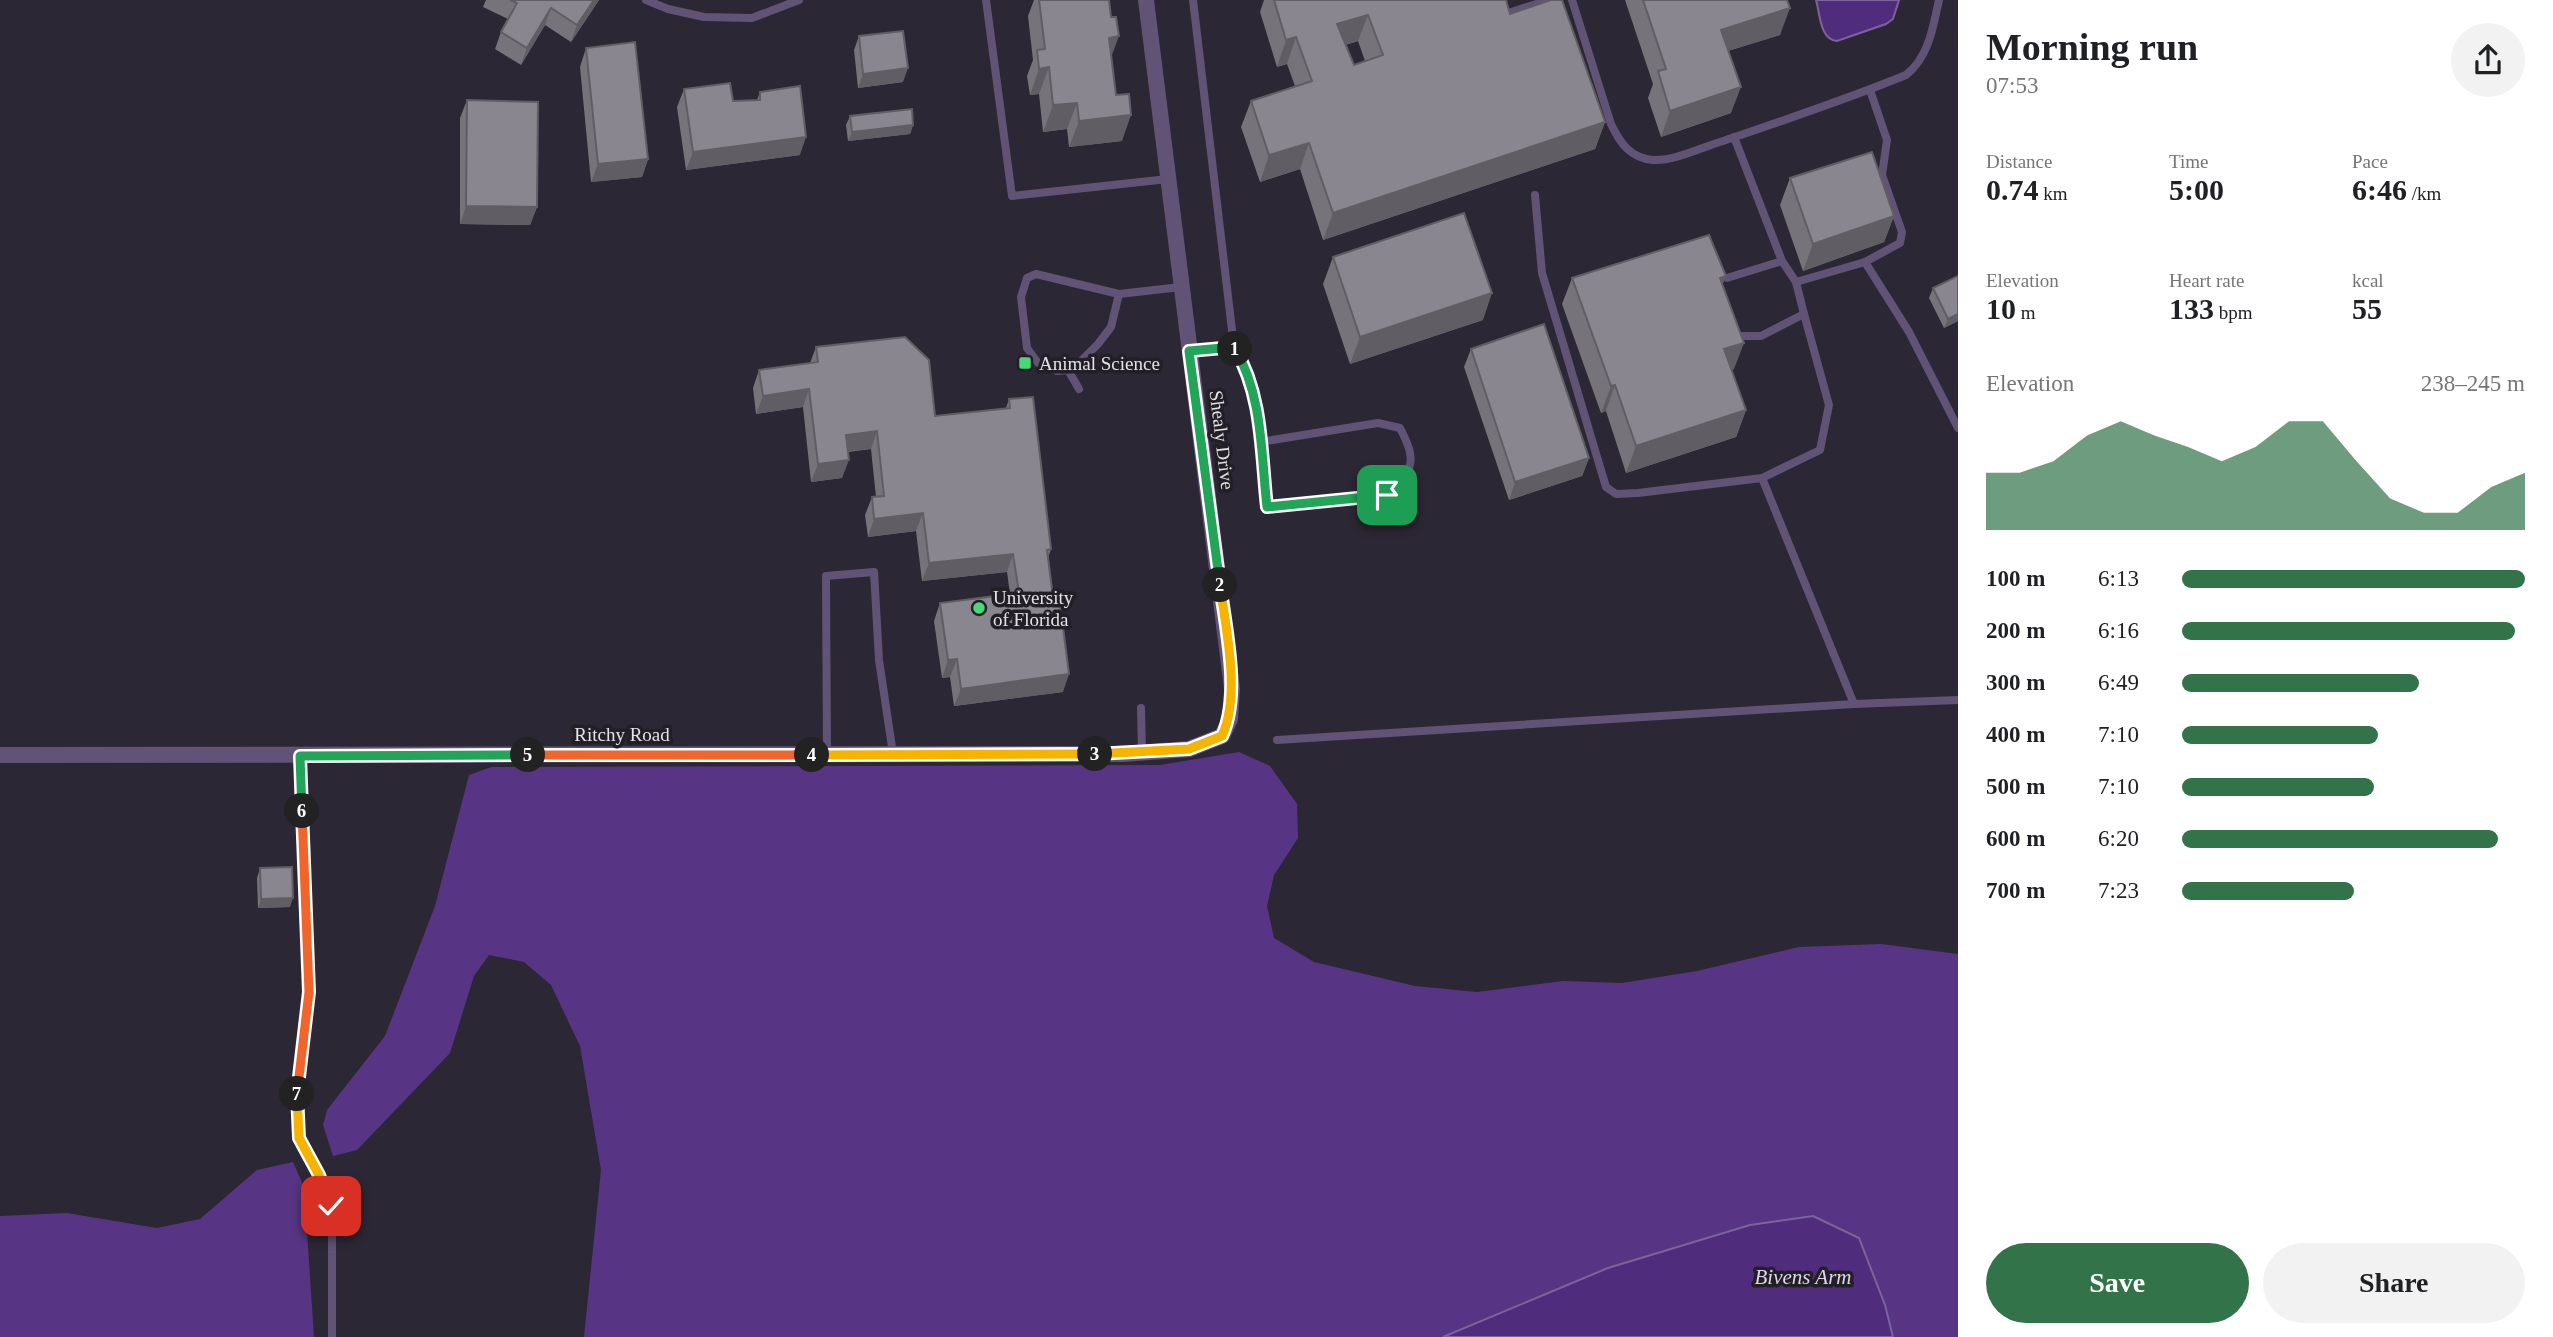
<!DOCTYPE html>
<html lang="en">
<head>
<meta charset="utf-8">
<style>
	:root { --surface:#fff; --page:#f2f2f2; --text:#202124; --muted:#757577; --accent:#32734a }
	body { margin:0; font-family:"Times New Roman",serif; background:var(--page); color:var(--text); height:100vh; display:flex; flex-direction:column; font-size:26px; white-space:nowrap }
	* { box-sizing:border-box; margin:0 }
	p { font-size:23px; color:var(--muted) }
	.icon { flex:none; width:38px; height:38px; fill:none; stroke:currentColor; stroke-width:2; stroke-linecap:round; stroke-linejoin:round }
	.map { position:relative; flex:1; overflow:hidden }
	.panel { display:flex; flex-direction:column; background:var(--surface); width:595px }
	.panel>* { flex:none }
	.pin { position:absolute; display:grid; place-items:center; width:60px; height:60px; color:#fff; margin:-30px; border-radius:14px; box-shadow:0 4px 10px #0006 }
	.km { position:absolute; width:35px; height:35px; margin:-18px; border-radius:50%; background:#222; color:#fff; font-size:19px; line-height:35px; text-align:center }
	.round { display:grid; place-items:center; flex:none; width:74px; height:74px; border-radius:37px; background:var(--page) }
	.overview { display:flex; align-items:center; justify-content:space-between; height:119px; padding:0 28px }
	h1 { font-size:38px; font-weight:700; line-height:52px }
	.figures { display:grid; grid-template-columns:repeat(3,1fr); gap:10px; height:119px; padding:7px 28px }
	.figures div { display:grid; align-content:center }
	.figures b { font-size:30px; font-weight:700 }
	.figures small { font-size:19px; font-weight:400 }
	.figures p { font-size:19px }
	.chart { height:196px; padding:14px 28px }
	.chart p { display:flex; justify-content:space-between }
	.chart svg { width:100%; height:126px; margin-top:7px; fill:var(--accent); opacity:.7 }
	.button { display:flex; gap:14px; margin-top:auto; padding:14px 28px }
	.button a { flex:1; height:80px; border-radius:42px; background:var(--accent); color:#fff; font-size:28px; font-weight:700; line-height:80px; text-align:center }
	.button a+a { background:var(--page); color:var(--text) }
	ul { padding:0 28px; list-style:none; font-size:23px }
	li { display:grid; grid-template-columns:112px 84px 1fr; align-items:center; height:52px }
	li i { height:18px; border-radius:9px; background:var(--accent) }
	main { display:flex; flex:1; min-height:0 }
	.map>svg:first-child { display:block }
	.built { fill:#2c2734 }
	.forest { fill:#573584 }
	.water { fill:#502d7c; stroke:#7c639c; stroke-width:2 }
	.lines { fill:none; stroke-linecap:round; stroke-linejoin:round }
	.lane { stroke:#605376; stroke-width:8 }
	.street { stroke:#605376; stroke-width:16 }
	.wall { fill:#76737b; fill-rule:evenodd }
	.shaded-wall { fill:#605e64 }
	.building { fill:#89868f; stroke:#605e64; stroke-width:2; fill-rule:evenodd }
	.split-1-casing { stroke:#fff; stroke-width:14 }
	.split-2-casing { stroke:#fff; stroke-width:14 }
	.split-3-casing { stroke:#fff; stroke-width:14 }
	.split-4-casing { stroke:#fff; stroke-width:14 }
	.split-5-casing { stroke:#fff; stroke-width:14 }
	.split-6-casing { stroke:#fff; stroke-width:14 }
	.split-7-casing { stroke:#fff; stroke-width:14 }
	.split-8-casing { stroke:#fff; stroke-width:14 }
	.split-1 { stroke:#22a559; stroke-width:9 }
	.split-2 { stroke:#22a559; stroke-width:9 }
	.split-3 { stroke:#f5b400; stroke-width:9 }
	.split-4 { stroke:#f5b400; stroke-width:9 }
	.split-5 { stroke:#f0652b; stroke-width:9 }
	.split-6 { stroke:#22a559; stroke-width:9 }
	.split-7 { stroke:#f0652b; stroke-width:9 }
	.split-8 { stroke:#f5b400; stroke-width:9 }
	.poi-dot { fill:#49d778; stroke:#221f27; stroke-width:2.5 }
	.labels { text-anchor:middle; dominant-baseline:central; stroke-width:7; stroke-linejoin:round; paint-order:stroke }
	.poi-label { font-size:19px; fill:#e4e2e8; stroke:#221f27; text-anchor:start }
	.street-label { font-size:19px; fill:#e4e2e8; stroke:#221f27 }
	.water-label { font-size:21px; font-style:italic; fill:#ded7ed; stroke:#221f27 }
</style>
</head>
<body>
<main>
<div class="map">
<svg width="1958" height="1337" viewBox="0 0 1958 1337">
	<rect width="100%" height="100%" fill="#221f27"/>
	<polygon class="built" points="0,0 1958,0 1958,1337 1893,1337 1885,1305 1608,1268 1443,1337 0,1337"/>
	<g class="forest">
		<polygon points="1239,752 1270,766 1297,804 1298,838 1274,875 1267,906 1274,938 1314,962 1415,986 1477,992 1563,981 1622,983 1697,971 1799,947 1881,944 1958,954 1958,1337 1893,1337 1885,1305 1608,1268 1443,1337 584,1337 601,1170 580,1046 551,985 524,962 489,955 474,976 450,1053 357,1150 333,1156 323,1125 327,1110 385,1036 435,906 469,775 491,767 1160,765"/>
		<polygon points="293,1162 304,1187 314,1337 0,1337 0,1216 67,1213 157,1228 200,1219 257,1170"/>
	</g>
	<g class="water">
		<path d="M 1816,0 L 1899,0 L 1893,19 L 1886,24 L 1837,41 C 1820,40 1820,14 1816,0 Z"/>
		<polygon points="1813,1216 1859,1238 1885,1305 1893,1337 1443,1337 1608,1268 1750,1225"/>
	</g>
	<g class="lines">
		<g class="lane">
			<polyline points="646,0 668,9 704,17 752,18 799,0"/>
			<polyline points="986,0 1012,196 1168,179"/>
			<polyline points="1193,0 1234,347"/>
			<path d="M 1572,0 L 1611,124 C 1620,143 1630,158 1653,160 C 1675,161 1700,148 1720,142 C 1782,121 1845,100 1906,75 C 1929,57 1933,27 1939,0"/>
			<polyline points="1511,12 1549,0"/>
			<polyline points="1734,137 1782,261 1796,282 1865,262 1909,332 1958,428"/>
			<polyline points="1535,195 1542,273 1606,487 1616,494 1638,493 1762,478"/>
			<polyline points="1865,262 1900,243 1902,232 1882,175 1887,140 1870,90"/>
			<polyline points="1727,278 1782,261"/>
			<polyline points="1119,294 1111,327 1098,344 1077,365 1068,370 1057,371 1038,363 1027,348 1021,297 1027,278 1036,274 1119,294 1181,287"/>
			<polyline points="1733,336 1761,336 1804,314 1796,282"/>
			<path d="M 1189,351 L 1234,347 C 1263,394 1261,454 1267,507 L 1387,495 C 1413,468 1418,463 1400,428 L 1378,423 L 1260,442"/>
			<polyline points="1068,370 1079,389"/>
			<polyline points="1854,704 1958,700"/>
			<polyline points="1141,708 1142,753"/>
			<polyline points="1277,740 1854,704 1762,478 1820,450 1829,405 1804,314"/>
			<polyline points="827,755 826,576 874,572 879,660 893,754"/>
			<polyline points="301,756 309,992 297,1106 299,1138 319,1175 332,1206 332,1337"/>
		</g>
		<polyline class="street" points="0,755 1123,754 1189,749 1222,736 1230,719 1232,689 1146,0"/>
	</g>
	<g class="wall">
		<polygon points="486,0 599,0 571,42 545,25 521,65 495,49 501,32 508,19 483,7"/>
		<polygon points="1034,0 1109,0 1111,56 1122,141 1069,147 1067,129 1043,132 1039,94 1030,95 1027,76 1033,60 1028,16"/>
		<path d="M 1264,0 L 1506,0 L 1510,14 L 1605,122 L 1595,149 L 1323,240 L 1300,169 L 1260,182 L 1241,127 L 1251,101 L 1295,86 L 1287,64 L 1277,67 L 1260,12 ZM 1358,41 L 1365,61 L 1354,65 L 1345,45 Z"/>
		<polygon points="1625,0 1787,0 1780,35 1728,51 1731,113 1661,137 1648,98 1653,84"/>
		<polygon points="859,36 903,82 858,88 854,50"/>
		<polygon points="586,48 648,159 642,177 591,182 580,67"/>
		<polygon points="684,89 733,101 757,100 760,92 800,155 686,170 677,107"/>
		<polygon points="467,100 537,207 530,225 460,224 460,118"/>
		<polygon points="850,116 913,125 910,134 848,141 846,125"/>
		<polygon points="1790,178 1894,216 1884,242 1803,271 1780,205"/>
		<polygon points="1333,257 1483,320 1350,364 1323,284"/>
		<polygon points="1958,276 1958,321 1944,328 1929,298 1933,288"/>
		<polygon points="1572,278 1722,285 1734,369 1731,370 1746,410 1736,437 1626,473 1606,411 1601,413 1562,304"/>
		<polygon points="816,347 935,416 1006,408 1009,399 1051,549 1048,558 1063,692 954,706 950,677 942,678 934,621 940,603 1010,594 1007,572 922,581 916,531 868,537 865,515 872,497 876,497 871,449 848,452 842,478 811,482 803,407 756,414 753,388 759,370 810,363"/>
		<polygon points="1471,349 1589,458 1582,476 1509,500 1464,367"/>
		<polygon points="260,868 290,907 258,908 257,878"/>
	</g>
	<g class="shaded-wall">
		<polygon points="594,0 599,0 571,42 577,25"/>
		<polygon points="551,8 545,25 521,65 527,48"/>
		<polygon points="1790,8 1780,35 1711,56 1721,30"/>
		<polygon points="1368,15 1358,41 1327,51 1337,24"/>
		<polygon points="1119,36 1109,63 1109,38"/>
		<polygon points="1296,37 1287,64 1277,67 1286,40"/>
		<polygon points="1049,67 1039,94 1030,95 1039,69"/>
		<polygon points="908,68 903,82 858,88 863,74"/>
		<polygon points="1741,87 1731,113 1661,137 1670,111"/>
		<polygon points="1077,103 1067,129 1043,132 1053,105"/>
		<polygon points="1131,115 1122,141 1069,147 1079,121"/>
		<polygon points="1605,122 1595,149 1323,240 1333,213"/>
		<polygon points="913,125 910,134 848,141 852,132"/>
		<polygon points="806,137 800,155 686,170 693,152"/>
		<polygon points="1309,143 1300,169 1260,182 1269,155"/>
		<polygon points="648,159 642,177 591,182 598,164"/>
		<polygon points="466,206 537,207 530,225 460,224"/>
		<polygon points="1894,216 1884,242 1803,271 1813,244"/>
		<polygon points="1726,276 1716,302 1720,278"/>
		<polygon points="1492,293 1483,320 1350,364 1360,337"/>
		<polygon points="1958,314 1958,321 1944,328 1948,319"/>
		<polygon points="1744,343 1734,369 1714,376 1724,349"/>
		<polygon points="1615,385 1606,411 1601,413 1611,386"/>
		<polygon points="809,389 803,407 756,414 763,396"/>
		<polygon points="1746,410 1736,437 1626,473 1636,446"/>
		<polygon points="877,431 871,449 839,452 846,435"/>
		<polygon points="1589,458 1582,476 1509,500 1515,482"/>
		<polygon points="849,460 842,478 811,482 818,464"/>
		<polygon points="923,513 916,531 868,537 874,519"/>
		<polygon points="1013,554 1007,572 922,581 929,563"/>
		<polygon points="957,659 950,677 942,678 948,660"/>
		<polygon points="1069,674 1063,692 954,706 961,689"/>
		<polygon points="293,898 290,907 258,908 261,899"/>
	</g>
	<g class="building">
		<polygon points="510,0 594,0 577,25 551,8 527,48 501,32 517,3"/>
		<polygon points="1039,0 1109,0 1111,17 1116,17 1119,36 1109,38 1116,95 1129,94 1131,115 1079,121 1077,103 1053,105 1049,67 1039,69 1037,50 1045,49"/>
		<path d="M 1274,0 L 1506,0 L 1510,14 L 1551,0 L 1562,0 L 1605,122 L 1333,213 L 1309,143 L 1269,155 L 1251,101 L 1312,81 L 1296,37 L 1286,40 ZM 1368,15 L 1383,55 L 1354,65 L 1337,24 Z"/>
		<polygon points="1643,0 1787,0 1790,8 1721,30 1741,87 1670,111 1658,71 1666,69"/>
		<polygon points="903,31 908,68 863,74 859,36"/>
		<polygon points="635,42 648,159 598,164 586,48"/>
		<polygon points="730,83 733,101 760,100 760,92 800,86 806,137 693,152 684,89"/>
		<polygon points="467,100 538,102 537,207 466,206"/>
		<polygon points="912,109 913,125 852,132 850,116"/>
		<polygon points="1872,152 1894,216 1813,244 1790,178"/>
		<polygon points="1464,213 1492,293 1360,337 1333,257"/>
		<polygon points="1709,235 1726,276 1720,278 1744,343 1724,349 1746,410 1636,446 1615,385 1611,386 1572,278"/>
		<polygon points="1958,276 1958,314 1948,319 1933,288"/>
		<polygon points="1544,324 1589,458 1515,482 1471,349"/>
		<polygon points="905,337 929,360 935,416 1010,408 1009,399 1033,397 1051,549 1047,550 1053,597 1059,596 1069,674 961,689 957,659 948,660 940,603 1019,593 1013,554 929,563 923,513 874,519 872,497 884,496 877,431 846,435 849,460 818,464 809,389 763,396 759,370 818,362 816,347"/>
		<polygon points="292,867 293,898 261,899 260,868"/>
	</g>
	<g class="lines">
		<defs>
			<path id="split-1" d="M 1235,349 C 1263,395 1261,455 1267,507 L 1387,495"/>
			<polyline id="split-2" points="1220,585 1189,351 1234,347 1235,349"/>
			<path id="split-3" d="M 1095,754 L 1189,749 L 1222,736 C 1241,695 1226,630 1220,585"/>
			<polyline id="split-4" points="812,755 1095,754"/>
			<polyline id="split-5" points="528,755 812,755"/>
			<polyline id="split-6" points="302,811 300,756 528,755"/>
			<polyline id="split-7" points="297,1094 309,992 302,811"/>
			<polyline id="split-8" points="297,1094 299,1138 319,1175 331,1206"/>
		</defs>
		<use href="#split-1" class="split-1-casing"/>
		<use href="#split-2" class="split-2-casing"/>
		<use href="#split-3" class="split-3-casing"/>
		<use href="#split-4" class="split-4-casing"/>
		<use href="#split-5" class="split-5-casing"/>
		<use href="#split-6" class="split-6-casing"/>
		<use href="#split-7" class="split-7-casing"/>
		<use href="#split-8" class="split-8-casing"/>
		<use href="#split-1" class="split-1"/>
		<use href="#split-2" class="split-2"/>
		<use href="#split-3" class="split-3"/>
		<use href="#split-4" class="split-4"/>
		<use href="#split-5" class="split-5"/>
		<use href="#split-6" class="split-6"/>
		<use href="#split-7" class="split-7"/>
		<use href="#split-8" class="split-8"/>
	</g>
	<g class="poi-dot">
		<rect x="1018" y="356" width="14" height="14" rx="3.5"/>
		<circle cx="979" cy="608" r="7"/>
	</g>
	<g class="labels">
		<g class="poi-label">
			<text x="1039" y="363">Animal Science</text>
			<text x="993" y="597">University<tspan x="993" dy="22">of Florida</tspan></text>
		</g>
		<g class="street-label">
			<text transform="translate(1222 440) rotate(83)">Shealy Drive</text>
			<text x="622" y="734">Ritchy Road</text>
		</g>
		<g class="water-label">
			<text x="1803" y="1277">Bivens Arm</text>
		</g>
	</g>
</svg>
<div class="pin" style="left:1387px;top:495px;background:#1e9e55"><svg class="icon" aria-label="arrive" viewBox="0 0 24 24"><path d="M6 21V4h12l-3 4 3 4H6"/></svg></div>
<div class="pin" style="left:331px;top:1206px;background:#d93025"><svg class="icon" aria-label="check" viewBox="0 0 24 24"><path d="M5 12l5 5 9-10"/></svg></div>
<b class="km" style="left:1235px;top:349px">1</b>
<b class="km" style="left:1220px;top:585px">2</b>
<b class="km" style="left:1095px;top:754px">3</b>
<b class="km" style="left:812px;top:755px">4</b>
<b class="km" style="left:528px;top:755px">5</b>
<b class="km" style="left:302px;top:811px">6</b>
<b class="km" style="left:297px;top:1094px">7</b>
</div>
<section class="panel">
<div class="overview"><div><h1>Morning run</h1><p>07:53</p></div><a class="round"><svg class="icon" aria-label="share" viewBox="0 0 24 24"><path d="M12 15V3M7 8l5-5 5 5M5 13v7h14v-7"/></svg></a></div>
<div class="figures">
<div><p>Distance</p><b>0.74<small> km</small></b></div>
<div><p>Time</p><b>5:00</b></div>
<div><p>Pace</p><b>6:46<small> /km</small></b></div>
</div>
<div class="figures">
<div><p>Elevation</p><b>10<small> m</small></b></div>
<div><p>Heart rate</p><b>133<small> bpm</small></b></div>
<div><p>kcal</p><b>55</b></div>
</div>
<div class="chart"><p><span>Elevation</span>238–245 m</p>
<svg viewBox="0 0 160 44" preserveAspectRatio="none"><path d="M0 44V24L10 24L20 20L30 11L40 6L50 11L60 15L70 20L80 15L90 6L100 6L110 20L120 33L130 38L140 38L150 29L160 24V44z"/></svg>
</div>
<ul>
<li><b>100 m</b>6:13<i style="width:100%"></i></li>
<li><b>200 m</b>6:16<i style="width:97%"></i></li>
<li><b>300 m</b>6:49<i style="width:69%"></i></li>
<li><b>400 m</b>7:10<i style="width:57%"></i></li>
<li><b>500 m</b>7:10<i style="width:56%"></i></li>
<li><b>600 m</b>6:20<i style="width:92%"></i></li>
<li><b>700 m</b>7:23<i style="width:50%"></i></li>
</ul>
<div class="button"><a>Save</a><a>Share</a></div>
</section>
</main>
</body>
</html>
